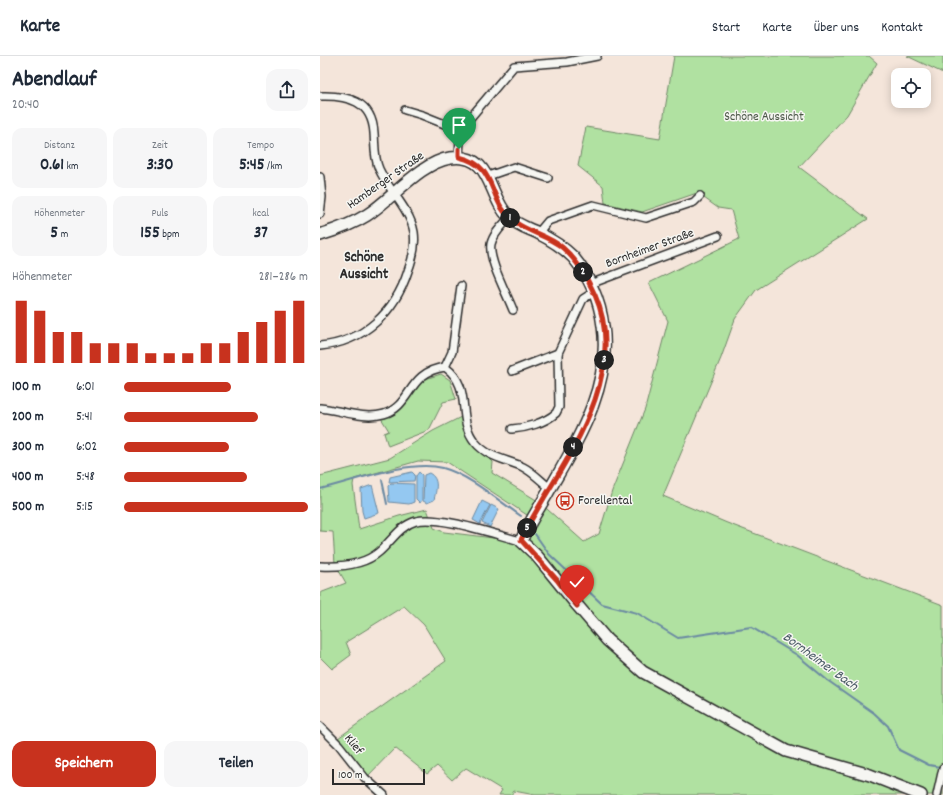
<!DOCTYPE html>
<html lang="de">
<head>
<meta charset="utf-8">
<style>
	:root { --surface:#fff; --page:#f6f6f7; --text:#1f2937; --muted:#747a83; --line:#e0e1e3; --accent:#c8321e }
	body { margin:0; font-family:Dekko,sans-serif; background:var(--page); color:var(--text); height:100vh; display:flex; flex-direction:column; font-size:15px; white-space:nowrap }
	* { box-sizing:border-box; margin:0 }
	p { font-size:13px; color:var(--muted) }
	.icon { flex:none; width:22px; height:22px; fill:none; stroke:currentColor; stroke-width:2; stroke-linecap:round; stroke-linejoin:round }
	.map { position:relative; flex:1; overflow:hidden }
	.sheet { display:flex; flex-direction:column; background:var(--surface); width:320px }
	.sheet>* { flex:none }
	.controls { position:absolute; left:571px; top:12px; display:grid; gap:8px }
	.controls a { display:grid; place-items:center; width:40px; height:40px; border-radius:8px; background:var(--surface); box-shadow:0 2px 10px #0003; font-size:20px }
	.scale { position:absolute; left:12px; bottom:10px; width:93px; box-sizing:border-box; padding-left:4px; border:2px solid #2b2b2b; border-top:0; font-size:11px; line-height:14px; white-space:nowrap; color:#2b2b2b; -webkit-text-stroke:3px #f6f6f2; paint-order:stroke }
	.pin { position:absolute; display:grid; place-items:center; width:34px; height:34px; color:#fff; margin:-41px -17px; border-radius:50% 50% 50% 0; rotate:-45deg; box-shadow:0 0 4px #0007 }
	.pin .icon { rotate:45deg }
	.km { position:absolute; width:20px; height:20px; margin:-10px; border-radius:50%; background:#222; color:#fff; font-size:11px; line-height:20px; text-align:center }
	.round { display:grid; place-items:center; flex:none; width:42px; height:42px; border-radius:12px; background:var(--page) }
	.head { display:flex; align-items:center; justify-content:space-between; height:68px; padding:0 12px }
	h1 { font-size:22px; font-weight:700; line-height:30px }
	.figures { display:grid; grid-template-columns:repeat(3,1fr); gap:6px; height:68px; padding:4px 12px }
	.figures div { display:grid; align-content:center; border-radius:10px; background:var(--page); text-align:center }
	.figures b { font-size:17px; font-weight:700 }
	.figures small { font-size:11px; font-weight:400 }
	.figures p { font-size:11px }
	.chart { height:112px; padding:8px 12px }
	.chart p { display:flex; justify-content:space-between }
	.chart svg { width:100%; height:72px; margin-top:4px; stroke:var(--accent); stroke-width:6 }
	.primary-button { display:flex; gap:8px; margin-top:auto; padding:8px 12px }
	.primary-button a { flex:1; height:46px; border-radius:12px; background:var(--accent); color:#fff; font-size:16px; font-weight:700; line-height:46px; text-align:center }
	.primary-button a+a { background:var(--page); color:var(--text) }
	ul { padding:0 12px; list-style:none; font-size:13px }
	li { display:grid; grid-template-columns:64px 48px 1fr; align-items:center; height:30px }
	li i { height:10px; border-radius:5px; background:var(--accent) }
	header { display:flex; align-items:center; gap:24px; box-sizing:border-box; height:56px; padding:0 20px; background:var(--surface); border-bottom:1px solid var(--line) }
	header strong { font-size:19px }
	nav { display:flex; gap:22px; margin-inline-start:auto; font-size:14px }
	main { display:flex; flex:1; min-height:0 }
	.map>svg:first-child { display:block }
	.green { fill:#b0e1a1; stroke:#6e8666; fill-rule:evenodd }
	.water { fill:#94c8f1; stroke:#6a89a2 }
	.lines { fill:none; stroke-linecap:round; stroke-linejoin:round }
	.stream { stroke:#6a89a2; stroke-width:2 }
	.street-casing { stroke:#2b2b2b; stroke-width:10 }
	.secondary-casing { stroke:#2b2b2b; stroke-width:14 }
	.street { stroke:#f6f6f2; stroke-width:7 }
	.secondary { stroke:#f6f6f2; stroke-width:11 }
	.route-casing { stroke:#fff; stroke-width:8 }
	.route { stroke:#c8321e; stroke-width:5 }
	.labels { text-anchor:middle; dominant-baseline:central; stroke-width:3; stroke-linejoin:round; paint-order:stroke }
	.park-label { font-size:13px; fill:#4c5848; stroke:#f6f6f2 }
	.street-label { font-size:13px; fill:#2b2b2b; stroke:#f6f6f2 }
	.poi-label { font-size:13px; fill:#2b2b2b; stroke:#f6f6f2; text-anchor:start }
	.water-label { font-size:14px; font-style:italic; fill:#4a5a66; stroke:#f6f6f2 }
	.quarter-label { font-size:15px; font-weight:bold; fill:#2b2b2b; stroke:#f6f6f2 }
</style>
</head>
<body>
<header>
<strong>Karte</strong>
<nav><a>Start</a><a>Karte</a><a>Über uns</a><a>Kontakt</a></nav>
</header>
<main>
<section class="sheet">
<div class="head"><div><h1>Abendlauf</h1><p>20:40</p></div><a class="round"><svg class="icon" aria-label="share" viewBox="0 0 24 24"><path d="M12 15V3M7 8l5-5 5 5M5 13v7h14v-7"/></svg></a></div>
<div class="figures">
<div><p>Distanz</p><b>0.61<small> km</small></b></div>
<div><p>Zeit</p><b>3:30</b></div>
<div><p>Tempo</p><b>5:45<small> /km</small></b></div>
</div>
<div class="figures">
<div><p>Höhenmeter</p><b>5<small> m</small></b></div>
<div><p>Puls</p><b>155<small> bpm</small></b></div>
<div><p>kcal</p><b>37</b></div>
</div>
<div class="chart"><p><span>Höhenmeter</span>281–286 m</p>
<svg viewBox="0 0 160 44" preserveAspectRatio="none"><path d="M5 44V6M15 44V12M25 44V25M35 44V25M45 44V32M55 44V32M65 44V32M75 44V38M85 44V38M95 44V38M105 44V32M115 44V32M125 44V25M135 44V19M145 44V12M155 44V6"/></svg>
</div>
<ul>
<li><b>100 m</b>6:01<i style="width:58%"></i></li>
<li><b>200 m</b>5:41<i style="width:73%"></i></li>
<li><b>300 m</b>6:02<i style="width:57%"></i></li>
<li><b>400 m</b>5:48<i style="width:67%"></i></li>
<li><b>500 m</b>5:15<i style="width:100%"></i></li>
</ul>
<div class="primary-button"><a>Speichern</a><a>Teilen</a></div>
</section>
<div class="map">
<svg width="623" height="739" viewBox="0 0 623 739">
	<rect width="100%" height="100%" fill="#f4e5da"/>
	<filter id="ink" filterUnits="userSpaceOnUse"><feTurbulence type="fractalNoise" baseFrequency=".025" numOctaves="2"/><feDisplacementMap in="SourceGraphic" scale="8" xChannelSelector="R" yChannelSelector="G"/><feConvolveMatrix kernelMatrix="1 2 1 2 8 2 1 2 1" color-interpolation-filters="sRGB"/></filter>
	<g filter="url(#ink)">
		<g class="green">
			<path d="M 354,0 L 549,0 L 557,7 L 527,59 L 479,111 L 548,163 L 436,234 L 415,263 L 401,302 L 343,440 L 407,467 L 623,549 L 623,739 L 215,739 L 194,735 L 191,739 L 179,739 L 182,734 L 146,712 L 132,724 L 117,710 L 107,718 L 75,692 L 46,722 L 18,682 L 126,605 L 104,569 L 84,550 L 26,586 L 31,599 L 12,613 L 0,601 L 0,537 L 26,527 L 15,508 L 13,476 L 0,475 L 0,420 L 70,402 L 113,375 L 143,360 L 149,382 L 173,406 L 172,417 L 218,445 L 264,486 L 279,478 L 292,435 L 325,353 L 348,265 L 329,227 L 419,183 L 411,154 L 398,152 L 377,137 L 322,156 L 285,147 L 283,130 L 258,110 L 266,71 L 340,83 ZM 98,405 L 127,406 L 210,461 L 198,485 L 124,476 L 114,472 L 107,453 L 79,460 L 39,473 L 33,429 L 34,423 Z"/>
			<polygon points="587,0 623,0 623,17"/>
			<polygon points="121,318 130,324 136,343 123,346 109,374 68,390 64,377 69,375 61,362 81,353 102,324"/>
		</g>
		<g class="water">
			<polygon points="92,416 95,419 94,425 69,426 70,421"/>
			<polygon points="99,416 102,419 102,444 100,447 96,443 96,420"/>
			<path d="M 109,417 C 120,423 116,434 114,444 L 107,447 L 103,445 L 104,419 Z"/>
			<polygon points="71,427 94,428 94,446 89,448 69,446 68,430"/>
			<polygon points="52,429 59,457 44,462 42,455 41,433"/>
			<polygon points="162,445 170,449 160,468 153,464"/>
			<polygon points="171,449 179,453 170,471 162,467"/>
		</g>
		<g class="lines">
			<g class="stream">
				<polyline points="62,424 67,448"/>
				<path d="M 0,433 C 34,425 90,403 123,412 C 149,419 179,445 201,460"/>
				<polyline points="215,478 229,498 282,548 317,557 358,582 431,571 477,599 507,624 554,657 568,670 579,694 609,709 620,711"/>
			</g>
			<defs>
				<g id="street">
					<path d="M 0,40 C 28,39 52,45 54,77 C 55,89 54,102 59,113 C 69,135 90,153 94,176 C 96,190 93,202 88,215 C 75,256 44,286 0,290"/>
					<polyline points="85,54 102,59 142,75"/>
					<polyline points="139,101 140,82 145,68 194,10 247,6 277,0"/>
					<polyline points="168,120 194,111 228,122"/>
					<polyline points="0,121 2,141 0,158"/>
					<path d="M 189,162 C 183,169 173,178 171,188 C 168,204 187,238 193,254"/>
					<polyline points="218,177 228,165 273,149 326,162 374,146 380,140"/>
					<polyline points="270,228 398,180"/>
					<polyline points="125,311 132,296 141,230"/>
					<polyline points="192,315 238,297"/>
					<path d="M 0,352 C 21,354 43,364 64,358 C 92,350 87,316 125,311 C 154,332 135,361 155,386 C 168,402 186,403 203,411 C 213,416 221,425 230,432"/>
					<path d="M 192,373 C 206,372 225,367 236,357 L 239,351 L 238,297 L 263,243 L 274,236"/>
					<path d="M 0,510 C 19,511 44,509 59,496 C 71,486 79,470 96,465 C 120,459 176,479 201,485"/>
					<polyline points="0,670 19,689 45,722 64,739"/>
					<polyline points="617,739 623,712"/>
				</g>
				<path id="secondary" d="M 0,179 C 16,174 33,168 47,159 C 72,143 100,107 130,102 C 173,96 167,140 189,161 C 197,169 207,172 216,176 C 230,183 242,190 253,201 C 269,220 280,245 283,270 C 292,333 255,388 226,440 C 217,455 208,469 201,485 L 217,500 L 257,549 L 287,584 L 323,616 L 466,695 L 550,719 L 601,739"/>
			</defs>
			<use href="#street" class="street-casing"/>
			<use href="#secondary" class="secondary-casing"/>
			<use href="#street" class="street"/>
			<use href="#secondary" class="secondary"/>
		</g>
	</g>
	<g class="lines" filter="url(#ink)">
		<defs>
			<path id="route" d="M 139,93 L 139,101 C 180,110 166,146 195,166 C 210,177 229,180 243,192 C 258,205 267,222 275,239 C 306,309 260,383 224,442 C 216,456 207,470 201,484 L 237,524 L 257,550"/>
		</defs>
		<use href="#route" class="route-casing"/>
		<use href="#route" class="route"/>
	</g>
	<defs>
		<symbol id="bus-ring" viewBox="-11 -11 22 22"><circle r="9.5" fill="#f6f6f2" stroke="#c8321e" stroke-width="1.5"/><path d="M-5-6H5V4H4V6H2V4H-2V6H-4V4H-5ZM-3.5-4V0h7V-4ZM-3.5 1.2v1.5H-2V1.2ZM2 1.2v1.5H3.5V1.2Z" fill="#c8321e"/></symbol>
	</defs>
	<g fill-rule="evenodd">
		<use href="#bus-ring" x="235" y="435" width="20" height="20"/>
	</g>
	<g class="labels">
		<g class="park-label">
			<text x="444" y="61">Schöne Aussicht</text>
		</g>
		<g class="street-label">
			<text transform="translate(66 125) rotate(-35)">Hamberger Straße</text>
			<text transform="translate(330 193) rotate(-20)">Bornheimer Straße</text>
			<text transform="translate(33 689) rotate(51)">Klief</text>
		</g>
		<g class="poi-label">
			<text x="258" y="445">Forellental</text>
		</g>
		<g class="water-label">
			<text transform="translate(500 606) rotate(36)">Bornheimer Bach</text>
		</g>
		<g class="quarter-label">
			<text x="44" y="202">Schöne<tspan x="44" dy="17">Aussicht</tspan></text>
		</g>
	</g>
</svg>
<div class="controls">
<a><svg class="icon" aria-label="locate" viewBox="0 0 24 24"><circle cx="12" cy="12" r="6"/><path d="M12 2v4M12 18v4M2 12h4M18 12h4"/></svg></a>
</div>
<div class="scale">100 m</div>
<div class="pin" style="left:139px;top:93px;background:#1e9e55"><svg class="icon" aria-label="arrive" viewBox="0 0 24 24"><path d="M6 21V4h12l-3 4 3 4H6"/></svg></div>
<div class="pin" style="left:257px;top:550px;background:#d93025"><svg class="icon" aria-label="check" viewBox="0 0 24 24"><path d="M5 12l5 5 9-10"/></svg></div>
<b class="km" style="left:190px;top:162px">1</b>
<b class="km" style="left:263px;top:216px">2</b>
<b class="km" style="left:284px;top:304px">3</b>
<b class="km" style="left:253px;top:391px">4</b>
<b class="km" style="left:207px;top:472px">5</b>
</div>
</main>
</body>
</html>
